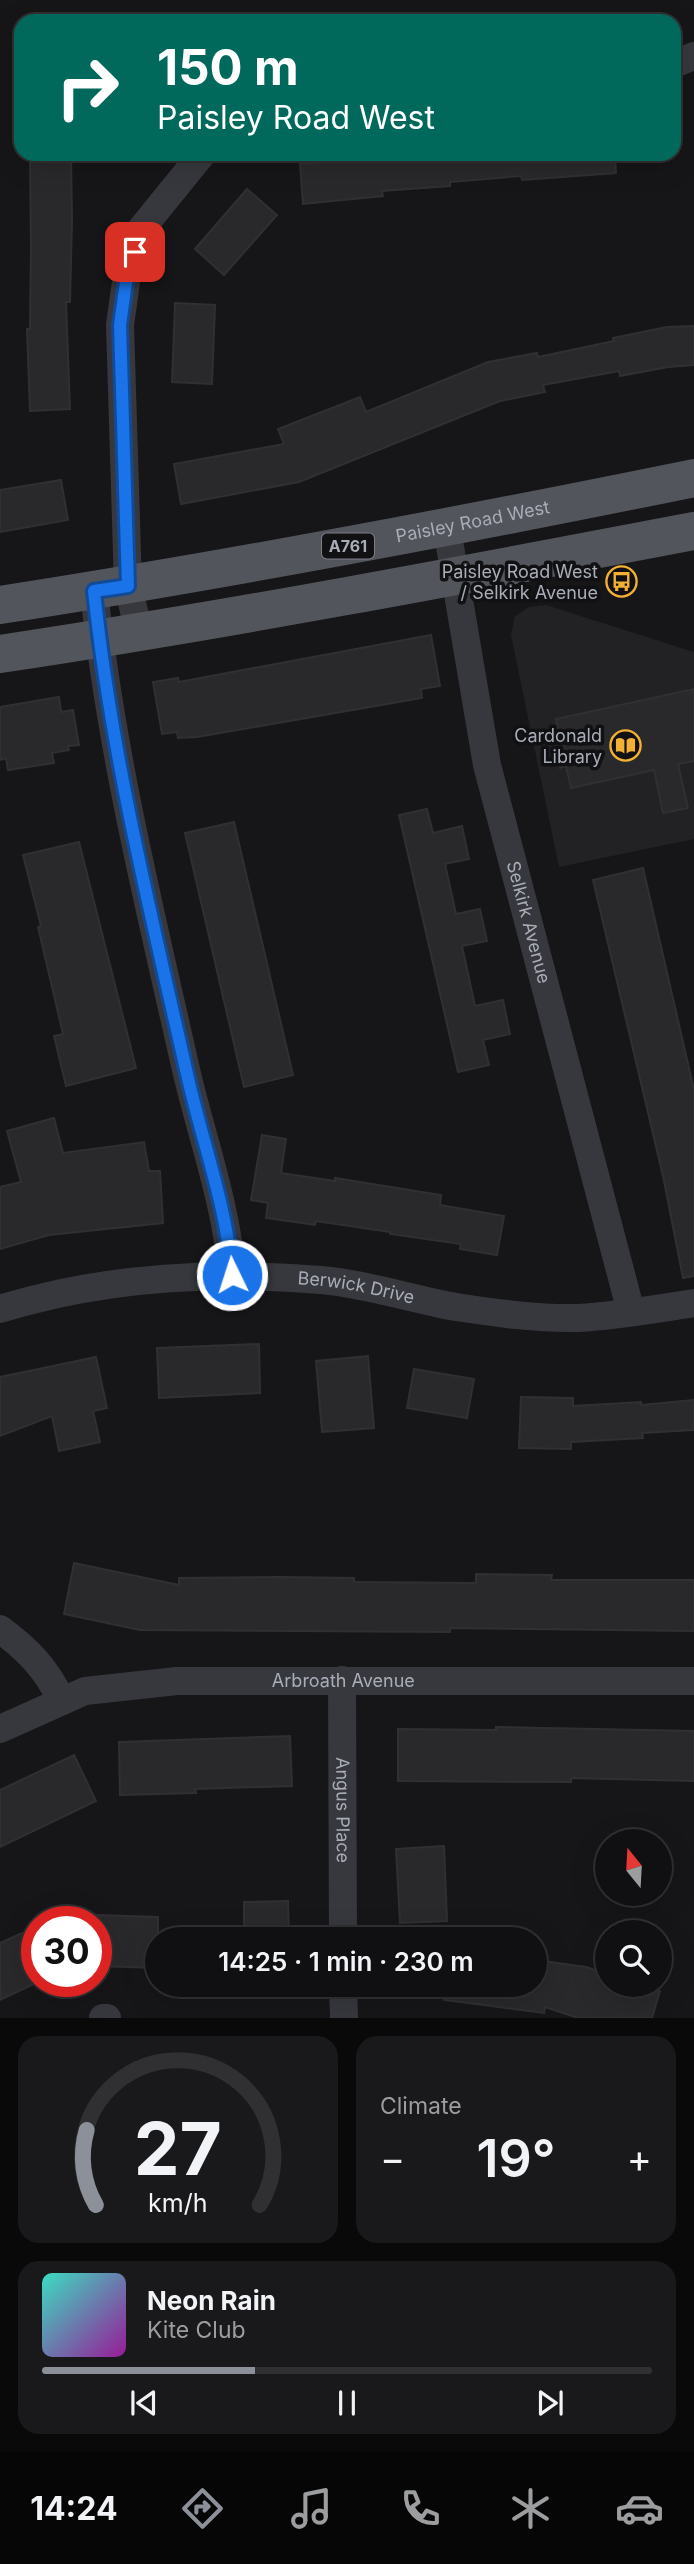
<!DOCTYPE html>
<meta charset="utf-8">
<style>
body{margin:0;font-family:Inter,sans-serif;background:#19191b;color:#f1f3f6;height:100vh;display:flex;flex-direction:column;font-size:26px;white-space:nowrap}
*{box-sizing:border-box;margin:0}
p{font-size:23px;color:#9c9d9f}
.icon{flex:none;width:38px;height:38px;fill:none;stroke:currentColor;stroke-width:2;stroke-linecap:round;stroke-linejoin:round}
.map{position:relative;height:2018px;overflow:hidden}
.side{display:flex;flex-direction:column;gap:18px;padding:18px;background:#09090a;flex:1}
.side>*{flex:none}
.banner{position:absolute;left:14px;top:14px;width:667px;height:147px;border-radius:21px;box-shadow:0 7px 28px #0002,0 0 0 2px #303032;background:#00695c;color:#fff;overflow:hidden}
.needle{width:46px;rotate:342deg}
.controls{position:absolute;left:595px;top:1829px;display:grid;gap:14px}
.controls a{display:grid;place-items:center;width:77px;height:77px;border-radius:50%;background:#101012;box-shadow:0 7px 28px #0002,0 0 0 2px #303032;font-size:35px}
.speed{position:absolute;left:21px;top:1906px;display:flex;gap:14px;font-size:35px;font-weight:700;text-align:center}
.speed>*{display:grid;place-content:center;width:91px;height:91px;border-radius:50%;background:#101012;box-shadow:0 7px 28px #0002,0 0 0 2px #303032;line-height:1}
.speed .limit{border:10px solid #d22;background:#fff;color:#111}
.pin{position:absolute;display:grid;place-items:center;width:60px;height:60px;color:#fff;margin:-30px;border-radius:14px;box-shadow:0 4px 10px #0006}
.me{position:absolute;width:77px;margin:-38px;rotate:356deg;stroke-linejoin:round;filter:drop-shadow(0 0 5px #0008)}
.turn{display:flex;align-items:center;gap:24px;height:147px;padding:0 28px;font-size:32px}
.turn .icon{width:91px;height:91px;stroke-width:2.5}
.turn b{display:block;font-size:49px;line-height:60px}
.big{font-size:52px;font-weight:600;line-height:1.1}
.side .widget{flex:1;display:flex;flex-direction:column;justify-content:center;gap:10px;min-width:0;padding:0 24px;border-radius:21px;background:#19191b}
.side .dial{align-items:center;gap:0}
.dial svg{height:182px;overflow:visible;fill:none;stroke:#303032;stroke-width:7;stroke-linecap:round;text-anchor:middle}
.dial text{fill:#f1f3f6;stroke:none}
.song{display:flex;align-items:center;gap:21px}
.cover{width:84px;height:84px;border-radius:10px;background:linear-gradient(135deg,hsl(170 70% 55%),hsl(300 70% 35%))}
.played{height:7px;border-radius:4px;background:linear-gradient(90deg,#8c9099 35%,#303032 35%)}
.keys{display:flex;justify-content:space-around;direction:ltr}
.heat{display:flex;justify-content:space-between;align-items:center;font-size:38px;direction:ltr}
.side .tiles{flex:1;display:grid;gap:18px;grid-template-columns:1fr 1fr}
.widget:last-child{grid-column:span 2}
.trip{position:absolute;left:145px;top:1927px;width:402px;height:70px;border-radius:35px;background:#101012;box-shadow:0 7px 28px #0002,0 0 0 2px #303032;font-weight:600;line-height:70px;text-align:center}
.menu{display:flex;height:112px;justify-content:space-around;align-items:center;background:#060607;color:#9c9d9f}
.menu .icon{width:49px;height:49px}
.menu .active{color:#8c9099}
.menu b{font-size:32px;color:#f1f3f6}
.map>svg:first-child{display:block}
.built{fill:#222225}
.building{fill:#29292c;stroke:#303034;stroke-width:2}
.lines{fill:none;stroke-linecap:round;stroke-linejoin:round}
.minor{stroke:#37383d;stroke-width:28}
.primary{stroke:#53555c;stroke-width:38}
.route-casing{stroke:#114b97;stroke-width:18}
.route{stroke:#1a73e8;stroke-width:12}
.labels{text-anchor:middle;stroke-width:7;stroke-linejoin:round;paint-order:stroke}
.shield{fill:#111113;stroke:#7b7e86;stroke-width:2}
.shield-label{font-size:16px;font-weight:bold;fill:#a8adb8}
.street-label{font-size:18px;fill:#a8adb8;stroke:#111113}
.poi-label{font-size:18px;fill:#a8adb8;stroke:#111113;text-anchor:end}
</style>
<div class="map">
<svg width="694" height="2018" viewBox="0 0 694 2018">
<rect width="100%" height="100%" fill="#161618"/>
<!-- built -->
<path class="built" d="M546,605L694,652V839L559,867L511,635L515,616L529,607Z"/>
<!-- building -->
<path class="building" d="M30,154H71L72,221L70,302H66L70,409L30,411L27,329H30L31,249Z
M420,154H615L616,173L522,180L521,176L450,182V186L382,191L383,196L303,204L300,164Z
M247,189L277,215L224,275L195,249Z
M175,303L215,305L212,384L172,382Z
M694,326V365L668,367L620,376L619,371L543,385L545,392L500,401L299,482L181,504L174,464L284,444L278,429L360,397L366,412L488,362L537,353L538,357L614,341L613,338L667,327Z
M61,480L68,520L0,532V490Z
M431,635L440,686L421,689L422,698L197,737L178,738L177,732L162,734L153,682L178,678L179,682Z
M694,689V761L678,764L688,808L663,813L654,770L571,788L566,766L560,768L552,731L558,730L556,719Z
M59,697L61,712L73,710L79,745L68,746L69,750L52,753L54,763L8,770L6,758L0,760V707Z
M427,809L433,833L462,826L469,859L445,864L456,914L480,909L487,941L462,946L475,1006L503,1000L510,1034L483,1040L489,1065L458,1072L399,815Z
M234,822L293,1075L244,1087L185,833Z
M79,842L136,1068L66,1086L54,1036L63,1034L38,927L41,926L23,855Z
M643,868L694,1090V1276L683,1278L663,1176L593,880Z
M54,1118L63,1153L144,1142L149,1171H160L163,1223L49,1235L0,1249V1187L21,1182L7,1131Z
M262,1135L286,1139L281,1173L335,1181V1178L441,1195L440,1205L504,1216L497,1255L460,1249L461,1244L390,1234V1232L316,1221L315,1225L266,1218L268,1203L251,1200Z
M259,1344L260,1393L159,1398L157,1348Z
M368,1356L374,1428L322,1432L316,1361Z
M96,1357L107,1408L93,1411L100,1442L59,1451L52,1416L0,1436V1377Z
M414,1369L474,1379L467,1418L407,1408Z
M521,1397L573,1398V1406L641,1402V1405L694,1400V1430L642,1433L643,1438L571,1442V1449L519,1448Z
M74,1563L179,1585V1578L279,1577L354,1578V1582L476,1583V1574L552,1575L551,1580H694V1631L450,1628V1632L140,1630L64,1614Z
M496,1727L694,1731V1781L571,1778V1782L398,1781V1729L496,1730Z
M290,1736L292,1786L195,1789L196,1793L120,1795L119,1742Z
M74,1755L96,1801L0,1847V1790Z
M444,1846L447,1921L400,1923L396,1849Z
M288,1901L289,1939H244V1902Z
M96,1915L158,1917V1968L96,1966Z
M22,1933L37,1964V1981H40L0,2000V1943Z
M536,1960L586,1967L607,1974V1984H640L660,1991L652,2018H578L545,2007L544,2013L444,2000L445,1984H536Z"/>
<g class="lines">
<!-- minor -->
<g class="minor">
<path d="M674,64L694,56"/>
<path id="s1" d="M447,529L487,765L631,1312"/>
<path d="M94,591C111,754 151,914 187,1074C203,1141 227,1207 232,1275"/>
<path d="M139,632L128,586L120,325L127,275L142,228L202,154"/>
<path id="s2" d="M0,1309C103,1277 214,1271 321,1280C367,1284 411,1299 456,1307C496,1313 538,1319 578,1318C617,1316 656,1309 694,1303"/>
<path d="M0,1629C27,1649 47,1669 61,1700"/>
<path id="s3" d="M342,1680L343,1939"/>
<path id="s4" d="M0,1729L85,1691L177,1681H694"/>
<path d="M343,1984L344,2018"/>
<path d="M103,2018H107"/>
</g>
<!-- primary -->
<g class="primary">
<path id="s5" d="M0,605C232,569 463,525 694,478"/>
<path d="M0,654C232,619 463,575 694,531"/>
</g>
</g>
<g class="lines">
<defs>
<path id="route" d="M135,252L127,275L120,325L128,586L94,591C111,754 151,914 187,1074C202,1141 227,1207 232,1275"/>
</defs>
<!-- route casing -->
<use href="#route" class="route-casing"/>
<!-- route -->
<use href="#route" class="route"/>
</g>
<!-- icons -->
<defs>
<symbol id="bus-ring" viewBox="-11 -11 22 22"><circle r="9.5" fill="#111113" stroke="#f2b134" stroke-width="1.5"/><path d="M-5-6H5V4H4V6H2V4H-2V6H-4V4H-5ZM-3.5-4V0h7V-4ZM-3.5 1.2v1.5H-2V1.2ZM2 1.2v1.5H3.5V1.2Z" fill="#f2b134"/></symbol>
<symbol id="library-ring" viewBox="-11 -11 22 22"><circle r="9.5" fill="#111113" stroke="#f2b134" stroke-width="1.5"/><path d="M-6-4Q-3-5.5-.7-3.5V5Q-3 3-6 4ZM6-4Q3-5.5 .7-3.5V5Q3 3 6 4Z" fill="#f2b134"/></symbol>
</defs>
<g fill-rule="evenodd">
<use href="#bus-ring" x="604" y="564" width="35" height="35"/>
<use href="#library-ring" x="608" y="728" width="35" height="35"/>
</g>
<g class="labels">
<!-- shield labels -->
<rect class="shield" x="322" y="533.5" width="52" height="25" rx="5"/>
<g class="shield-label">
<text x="348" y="552">A761</text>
</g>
<!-- street labels -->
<g class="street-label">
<text dy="6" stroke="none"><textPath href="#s5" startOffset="480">Paisley Road West</textPath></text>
<text dy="6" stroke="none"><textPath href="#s1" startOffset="402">Selkirk Avenue</textPath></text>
<text dy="6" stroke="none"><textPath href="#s2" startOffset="360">Berwick Drive</textPath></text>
<text dy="6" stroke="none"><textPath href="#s4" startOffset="352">Arbroath Avenue</textPath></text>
<text dy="6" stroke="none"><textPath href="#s3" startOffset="130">Angus Place</textPath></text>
</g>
<!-- poi labels -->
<g class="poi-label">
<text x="598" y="578">Paisley Road West<tspan x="598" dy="21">/ Selkirk Avenue</tspan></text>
<text x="602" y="742">Cardonald<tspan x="602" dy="21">Library</tspan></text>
</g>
</g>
</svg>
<div class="controls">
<a><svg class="needle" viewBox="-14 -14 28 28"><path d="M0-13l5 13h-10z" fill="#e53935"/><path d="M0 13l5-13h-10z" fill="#9c9d9f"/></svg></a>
<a><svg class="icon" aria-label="search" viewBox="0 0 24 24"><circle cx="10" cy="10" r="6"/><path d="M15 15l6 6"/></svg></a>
</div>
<div class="speed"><div class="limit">30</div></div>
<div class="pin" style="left:135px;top:252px;background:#d93025"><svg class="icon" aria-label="arrive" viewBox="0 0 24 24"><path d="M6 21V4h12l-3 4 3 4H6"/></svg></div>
<svg class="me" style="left:232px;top:1275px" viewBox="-20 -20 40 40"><circle r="17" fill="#1a73e8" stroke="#fff" stroke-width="3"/><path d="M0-11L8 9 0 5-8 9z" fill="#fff"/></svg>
<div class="trip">14:25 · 1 min · 230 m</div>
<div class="banner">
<div class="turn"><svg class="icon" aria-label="right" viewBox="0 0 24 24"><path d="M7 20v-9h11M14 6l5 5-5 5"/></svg><div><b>150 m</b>Paisley Road West</div></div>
</div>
</div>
<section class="side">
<div class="tiles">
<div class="widget dial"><svg viewBox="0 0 100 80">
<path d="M14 69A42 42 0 1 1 86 69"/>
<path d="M14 69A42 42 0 0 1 10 36" stroke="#8c9099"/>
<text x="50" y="56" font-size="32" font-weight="700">27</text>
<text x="50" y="72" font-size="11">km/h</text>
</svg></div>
<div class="widget"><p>Climate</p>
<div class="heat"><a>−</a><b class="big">19°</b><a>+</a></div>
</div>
<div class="widget">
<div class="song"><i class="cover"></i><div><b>Neon Rain</b><p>Kite Club</p></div></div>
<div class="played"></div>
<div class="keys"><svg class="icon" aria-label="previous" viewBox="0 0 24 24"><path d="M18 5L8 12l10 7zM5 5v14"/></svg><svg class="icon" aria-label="pause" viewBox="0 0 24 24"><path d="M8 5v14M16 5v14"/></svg><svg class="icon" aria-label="next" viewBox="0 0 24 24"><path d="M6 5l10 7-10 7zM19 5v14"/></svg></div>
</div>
</div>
</section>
<nav class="menu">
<b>14:24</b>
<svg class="icon active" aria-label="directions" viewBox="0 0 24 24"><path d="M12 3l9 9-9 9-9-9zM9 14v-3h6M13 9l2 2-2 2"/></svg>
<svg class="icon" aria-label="music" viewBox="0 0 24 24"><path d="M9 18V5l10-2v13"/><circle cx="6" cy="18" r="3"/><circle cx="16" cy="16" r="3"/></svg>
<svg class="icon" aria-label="phone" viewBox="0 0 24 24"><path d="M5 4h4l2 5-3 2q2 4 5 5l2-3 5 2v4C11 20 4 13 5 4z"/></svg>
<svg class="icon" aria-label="climate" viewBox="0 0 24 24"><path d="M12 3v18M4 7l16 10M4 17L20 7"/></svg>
<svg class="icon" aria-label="car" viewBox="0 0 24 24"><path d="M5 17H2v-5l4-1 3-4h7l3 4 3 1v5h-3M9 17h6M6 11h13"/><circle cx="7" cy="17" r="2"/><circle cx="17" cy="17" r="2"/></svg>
</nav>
